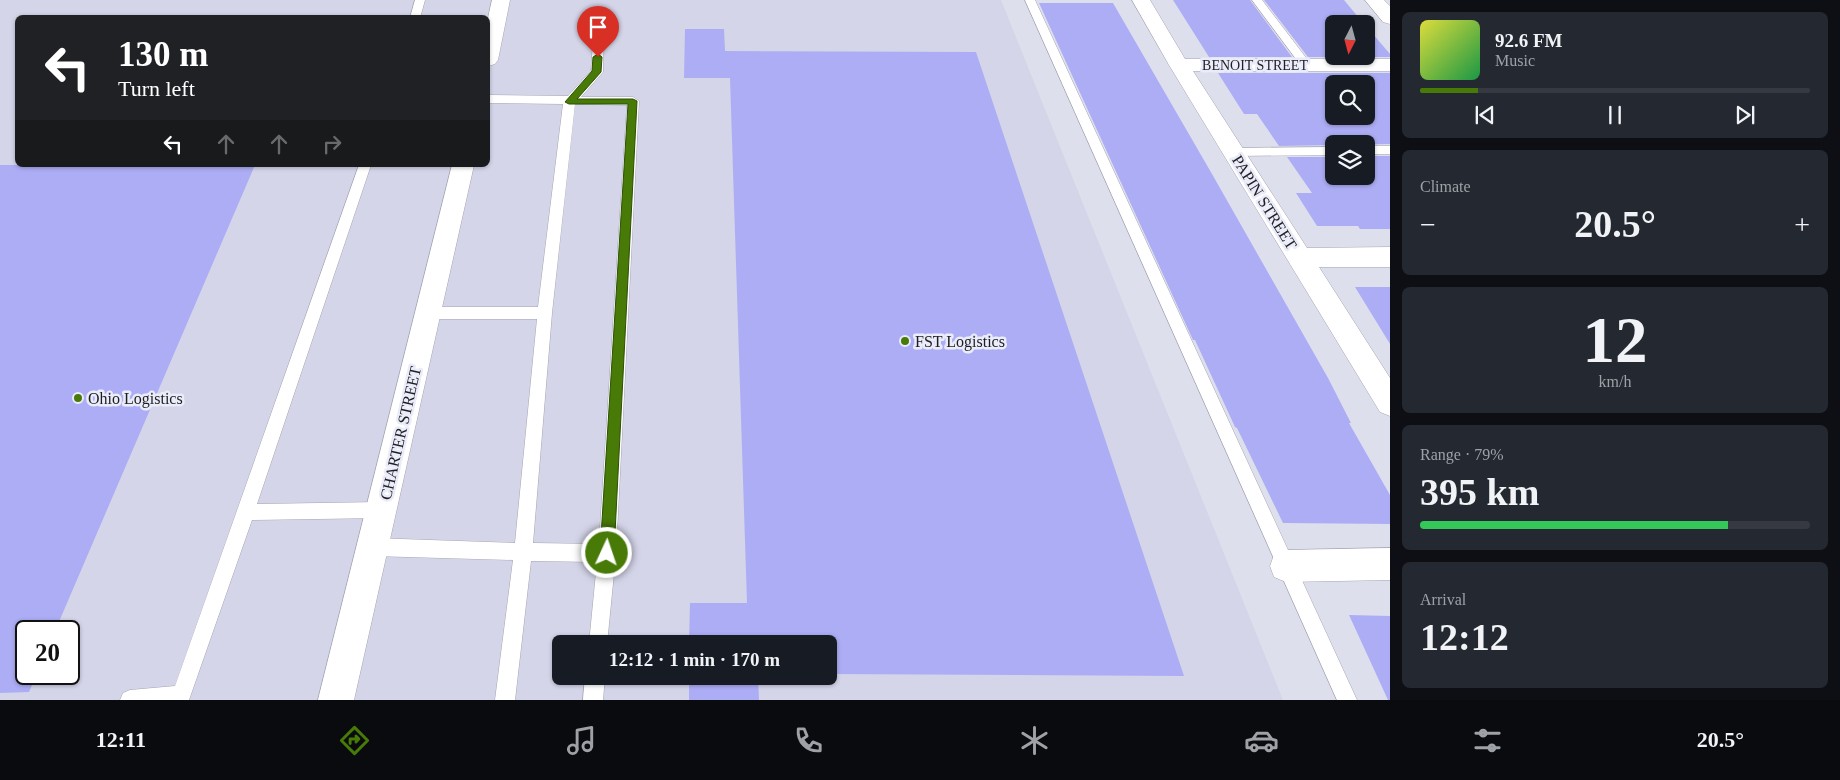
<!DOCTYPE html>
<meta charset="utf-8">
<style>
body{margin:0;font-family:Georgia,serif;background:#242831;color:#f1f3f6;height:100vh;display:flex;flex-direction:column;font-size:19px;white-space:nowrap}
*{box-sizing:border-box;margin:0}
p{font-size:16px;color:#9ea1a6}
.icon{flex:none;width:28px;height:28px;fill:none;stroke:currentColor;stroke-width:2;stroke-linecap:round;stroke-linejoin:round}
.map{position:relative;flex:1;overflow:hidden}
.sheet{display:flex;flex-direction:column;gap:12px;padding:12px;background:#0d0f14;width:450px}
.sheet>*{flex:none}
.hud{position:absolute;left:15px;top:15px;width:475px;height:152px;border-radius:8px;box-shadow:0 1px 4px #0004;background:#202124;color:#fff;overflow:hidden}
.needle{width:32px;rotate:186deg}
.fabs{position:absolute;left:1325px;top:15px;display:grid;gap:10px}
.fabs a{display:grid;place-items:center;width:50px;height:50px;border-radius:8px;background:#171b24;box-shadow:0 1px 4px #0004;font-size:25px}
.speed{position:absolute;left:15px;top:620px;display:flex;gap:10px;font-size:25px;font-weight:700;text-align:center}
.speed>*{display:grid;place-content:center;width:65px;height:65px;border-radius:50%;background:#171b24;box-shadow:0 1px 4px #0004;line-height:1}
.speed .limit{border:2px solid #111;border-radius:8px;background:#fff;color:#111}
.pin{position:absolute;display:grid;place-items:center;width:42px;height:42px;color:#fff;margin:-51px -21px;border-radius:50% 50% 50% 0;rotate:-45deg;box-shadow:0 0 5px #0007}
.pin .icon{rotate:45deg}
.me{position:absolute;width:55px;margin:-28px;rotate:3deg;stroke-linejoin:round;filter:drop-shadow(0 0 4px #0008)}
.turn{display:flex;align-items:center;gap:18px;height:105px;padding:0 20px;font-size:22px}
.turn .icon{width:65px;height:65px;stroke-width:2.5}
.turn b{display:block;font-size:35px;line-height:42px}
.lanes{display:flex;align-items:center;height:48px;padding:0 20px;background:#0003;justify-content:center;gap:25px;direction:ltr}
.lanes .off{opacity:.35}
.big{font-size:38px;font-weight:600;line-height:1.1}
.sheet .card{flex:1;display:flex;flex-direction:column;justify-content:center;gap:8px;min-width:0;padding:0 18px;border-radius:8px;background:#242831}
.sheet .dial{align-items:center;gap:0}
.dial b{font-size:65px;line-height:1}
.song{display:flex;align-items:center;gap:15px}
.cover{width:60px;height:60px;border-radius:8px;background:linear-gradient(135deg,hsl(60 70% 55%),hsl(140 70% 35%))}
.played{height:5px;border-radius:2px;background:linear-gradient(90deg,#477a07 15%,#363941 15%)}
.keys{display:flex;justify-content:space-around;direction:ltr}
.heat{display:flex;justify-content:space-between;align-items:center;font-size:28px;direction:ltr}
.charge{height:8px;border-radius:4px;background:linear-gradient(90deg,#34c759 79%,#363941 0)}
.trip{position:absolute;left:552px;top:635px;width:285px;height:50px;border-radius:8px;background:#171b24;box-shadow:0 1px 4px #0004;font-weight:600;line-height:50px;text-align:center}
.tab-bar{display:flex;height:80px;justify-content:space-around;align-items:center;background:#090b0e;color:#9ea1a6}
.tab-bar .icon{width:35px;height:35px}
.tab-bar .on{color:#477a07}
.tab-bar b{font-size:22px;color:#f1f3f6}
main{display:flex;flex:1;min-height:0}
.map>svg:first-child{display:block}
.built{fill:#d4d5e9;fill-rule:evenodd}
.building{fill:#adadf6;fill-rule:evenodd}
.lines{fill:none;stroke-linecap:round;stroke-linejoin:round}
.service-casing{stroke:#a4a5b1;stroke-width:1}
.minor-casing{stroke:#a4a5b1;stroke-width:1}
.service{fill:#fff;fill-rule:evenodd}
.minor{fill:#fff;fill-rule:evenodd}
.route{fill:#477a07;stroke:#2e4f05}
.poi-dot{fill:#477a07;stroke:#ebecf9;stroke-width:2}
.labels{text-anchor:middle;stroke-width:5;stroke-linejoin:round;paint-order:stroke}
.far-street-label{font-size:14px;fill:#1d1e22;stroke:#ebecf9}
.street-label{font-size:16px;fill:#1d1e22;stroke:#ebecf9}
.poi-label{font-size:16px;fill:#1d1e22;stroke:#ebecf9;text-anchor:start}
</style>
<main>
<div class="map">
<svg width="1390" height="700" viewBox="0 0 1390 700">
<rect width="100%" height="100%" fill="#dedfec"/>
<!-- built -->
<path class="built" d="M0,0H1001L1283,700H0ZM18,18H488V165H18ZM26,631H69V674H26ZM561,644H829V676H561Z"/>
<!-- building -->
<path class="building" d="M1173,0H1250L1292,57H1209Z
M1264,0H1344L1364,24H1334V56H1366V26L1390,54V57H1308Z
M1039,3H1113L1212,174L1328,378L1351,423H1349L1390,495V524L1283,523L1237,428L1235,427L1195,340H1193Z
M685,29H724L725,51L976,52L1184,676L829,674V644H689L690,603H747L730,78H684Z
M1218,73H1390V144L1279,146L1257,114H1244ZM1334,84H1366V116H1334Z
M1366,156H1390V229H1360L1358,226H1317L1296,193H1312L1287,157H1334V176H1366Z
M0,165H255L55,631H26V674H37L29,692L0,693Z
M1355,287H1390V344Z
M1349,615L1390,616V700H1388Z
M689,676H758L759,700H689Z"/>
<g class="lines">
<defs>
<path id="service" d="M415,0H425L420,18H410Z
M1025,0H1035L1357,700H1337Z
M1252,0H1262L1310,63L1312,65L1310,67H1302Z
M599,24L604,27L603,72L581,97H633L639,101L616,553L607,644H589L597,562L531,561L515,700H495L513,560L372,556L366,553L363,547L366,541L372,538L515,543L537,319H428L423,317L421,313L423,309L428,307H538L563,104L488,103V95L568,96L591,71L594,27ZM575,104L627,105L599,544L533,543L552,313Z
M1366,146H1390V154H1366Z
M1334,147V155L1234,156L1228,152L1234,148Z
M359,165H371L257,504L381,502L387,504L390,510L387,516L381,518L252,520L189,700H120L123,693L130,690L175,686Z
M585,676H605L603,700H583Z"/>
<path id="minor" d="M492,0H510L498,60L495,64L488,66V18Z
M1132,0H1150L1185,59H1390V71H1193L1307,248L1390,247V267H1319L1390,378V416L1380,412L1169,65Z
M1365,0H1384L1390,6V24L1383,22Z
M452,165H474L354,700H318Z
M1390,548V580L1286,582L1274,577L1270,566L1274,555L1286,550Z"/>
</defs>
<!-- service casing -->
<use href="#service" class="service-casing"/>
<!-- minor casing -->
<use href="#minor" class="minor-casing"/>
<!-- service -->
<use href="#service" class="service"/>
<!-- minor -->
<use href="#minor" class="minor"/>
</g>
<!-- route -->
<path class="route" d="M598,54L602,57L601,72L577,99H633L637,101L614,553L612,557L607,559L602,557L600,553L628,104H569L565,102L592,71L593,57Z"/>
<!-- markers -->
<g class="poi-dot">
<circle cx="905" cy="341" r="5"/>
<circle cx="78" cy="398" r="5"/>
</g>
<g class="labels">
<!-- far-street labels -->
<g class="far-street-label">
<text x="1255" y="70">BENOIT STREET</text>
</g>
<!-- street labels -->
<g class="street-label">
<text transform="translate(1265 202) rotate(58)" y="6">PAPIN STREET</text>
<text transform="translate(400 433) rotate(-77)" y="6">CHARTER STREET</text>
</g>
<!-- poi labels -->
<g class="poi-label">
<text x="915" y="347">FST Logistics</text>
<text x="88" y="404">Ohio Logistics</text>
</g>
</g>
</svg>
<div class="fabs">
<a><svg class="needle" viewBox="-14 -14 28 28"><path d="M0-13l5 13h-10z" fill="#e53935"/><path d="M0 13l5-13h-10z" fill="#9ea1a6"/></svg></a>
<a><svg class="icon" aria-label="search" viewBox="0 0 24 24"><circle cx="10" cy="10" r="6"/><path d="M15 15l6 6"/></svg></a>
<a><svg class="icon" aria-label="layers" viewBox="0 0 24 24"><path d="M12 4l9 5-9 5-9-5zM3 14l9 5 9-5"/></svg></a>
</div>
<div class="speed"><div class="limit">20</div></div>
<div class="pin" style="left:598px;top:57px;background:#d93025"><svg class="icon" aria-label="arrive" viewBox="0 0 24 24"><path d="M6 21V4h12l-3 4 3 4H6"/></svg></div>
<svg class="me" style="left:607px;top:553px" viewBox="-20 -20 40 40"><circle r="17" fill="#477a07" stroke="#fff" stroke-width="3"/><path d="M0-11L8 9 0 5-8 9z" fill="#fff"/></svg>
<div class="trip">12:12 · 1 min · 170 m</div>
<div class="hud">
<div class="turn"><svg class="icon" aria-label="left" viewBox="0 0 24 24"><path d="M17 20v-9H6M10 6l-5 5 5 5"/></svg><div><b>130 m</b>Turn left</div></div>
<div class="lanes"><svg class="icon" aria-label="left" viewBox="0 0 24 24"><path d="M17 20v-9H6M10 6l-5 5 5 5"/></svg><svg class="icon off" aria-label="ahead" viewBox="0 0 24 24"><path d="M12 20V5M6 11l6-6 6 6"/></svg><svg class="icon off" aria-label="ahead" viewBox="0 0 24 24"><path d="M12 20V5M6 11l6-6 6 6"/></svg><svg class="icon off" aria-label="right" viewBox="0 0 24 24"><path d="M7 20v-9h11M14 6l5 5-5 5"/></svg></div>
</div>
</div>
<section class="sheet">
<div class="card">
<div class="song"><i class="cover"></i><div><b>92.6 FM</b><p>Music</p></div></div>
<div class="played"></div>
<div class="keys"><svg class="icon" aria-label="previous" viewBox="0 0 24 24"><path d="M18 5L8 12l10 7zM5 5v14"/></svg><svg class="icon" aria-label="pause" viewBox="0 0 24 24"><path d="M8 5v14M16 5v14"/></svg><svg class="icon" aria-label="next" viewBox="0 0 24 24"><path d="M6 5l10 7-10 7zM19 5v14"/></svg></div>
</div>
<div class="card"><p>Climate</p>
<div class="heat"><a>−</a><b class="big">20.5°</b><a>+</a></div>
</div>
<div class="card dial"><b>12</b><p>km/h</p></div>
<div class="card"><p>Range · 79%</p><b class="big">395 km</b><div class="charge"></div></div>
<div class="card"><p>Arrival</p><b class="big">12:12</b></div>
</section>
</main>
<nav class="tab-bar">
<b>12:11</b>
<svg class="icon on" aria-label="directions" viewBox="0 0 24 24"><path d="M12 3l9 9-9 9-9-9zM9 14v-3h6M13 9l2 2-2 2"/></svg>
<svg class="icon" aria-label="music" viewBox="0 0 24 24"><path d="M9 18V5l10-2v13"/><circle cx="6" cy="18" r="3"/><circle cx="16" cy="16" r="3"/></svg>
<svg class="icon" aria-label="phone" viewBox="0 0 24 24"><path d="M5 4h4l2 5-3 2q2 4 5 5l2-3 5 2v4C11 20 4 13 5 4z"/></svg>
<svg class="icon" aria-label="climate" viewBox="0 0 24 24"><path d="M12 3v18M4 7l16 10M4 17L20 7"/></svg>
<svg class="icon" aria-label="car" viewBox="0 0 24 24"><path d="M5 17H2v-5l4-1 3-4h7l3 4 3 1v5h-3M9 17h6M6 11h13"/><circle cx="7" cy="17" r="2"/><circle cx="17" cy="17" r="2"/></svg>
<svg class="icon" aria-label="filters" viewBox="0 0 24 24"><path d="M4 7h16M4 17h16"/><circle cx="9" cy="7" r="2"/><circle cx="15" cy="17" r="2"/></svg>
<b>20.5°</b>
</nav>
